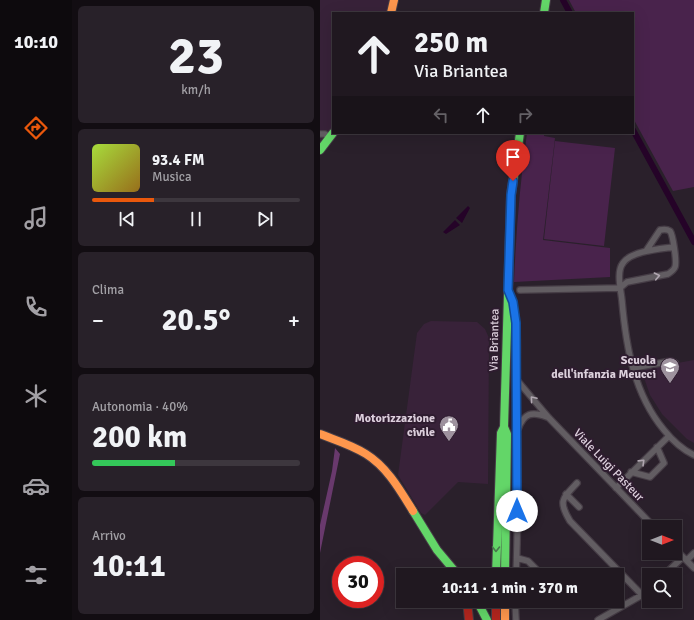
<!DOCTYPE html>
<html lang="it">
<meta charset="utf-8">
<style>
body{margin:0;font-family:Signika,sans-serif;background:#282129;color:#f1f3f6;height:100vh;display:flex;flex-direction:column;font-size:15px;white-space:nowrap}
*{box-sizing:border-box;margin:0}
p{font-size:13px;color:#a2a0a5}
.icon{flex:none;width:22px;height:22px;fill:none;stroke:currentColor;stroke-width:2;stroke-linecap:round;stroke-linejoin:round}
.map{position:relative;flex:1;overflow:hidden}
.side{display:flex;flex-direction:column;gap:6px;padding:6px;background:#120d12;width:248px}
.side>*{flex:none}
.guide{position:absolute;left:12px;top:12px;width:302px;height:122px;border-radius:0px;box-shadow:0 4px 16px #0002,0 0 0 1px #3d373e;background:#201820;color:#f1f3f6;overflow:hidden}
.needle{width:26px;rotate:90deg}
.fabs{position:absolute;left:322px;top:520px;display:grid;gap:8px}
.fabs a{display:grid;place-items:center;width:40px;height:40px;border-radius:0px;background:#201820;box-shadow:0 4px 16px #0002,0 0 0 1px #3d373e;font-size:20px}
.speed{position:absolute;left:12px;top:556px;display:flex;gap:8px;font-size:20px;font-weight:700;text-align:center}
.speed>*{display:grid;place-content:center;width:52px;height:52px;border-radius:50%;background:#201820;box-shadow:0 4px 16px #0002,0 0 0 1px #3d373e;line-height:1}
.speed .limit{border:6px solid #d22;background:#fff;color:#111}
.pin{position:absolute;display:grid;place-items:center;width:34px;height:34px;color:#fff;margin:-41px -17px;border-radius:50% 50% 50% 0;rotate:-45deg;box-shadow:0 0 4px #0007}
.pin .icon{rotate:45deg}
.me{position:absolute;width:44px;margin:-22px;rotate:0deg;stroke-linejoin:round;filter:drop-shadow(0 0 3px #0008)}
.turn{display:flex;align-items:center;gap:14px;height:84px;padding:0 16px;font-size:18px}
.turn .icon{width:52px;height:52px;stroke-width:2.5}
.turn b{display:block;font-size:28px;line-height:34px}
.lanes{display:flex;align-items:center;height:38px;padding:0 16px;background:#0003;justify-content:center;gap:20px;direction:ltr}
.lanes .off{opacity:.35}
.big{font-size:30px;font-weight:700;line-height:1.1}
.side .tile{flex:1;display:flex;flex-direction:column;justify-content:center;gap:6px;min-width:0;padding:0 14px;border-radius:6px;background:#282129}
.side .dial{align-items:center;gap:0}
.dial b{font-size:52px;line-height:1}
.song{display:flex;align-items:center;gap:12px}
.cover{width:48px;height:48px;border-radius:6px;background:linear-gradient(135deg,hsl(80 70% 55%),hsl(40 70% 35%))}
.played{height:4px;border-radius:2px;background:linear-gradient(90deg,#ea580c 30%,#3d373e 30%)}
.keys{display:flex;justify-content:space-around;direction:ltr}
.heat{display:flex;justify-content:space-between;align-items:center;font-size:22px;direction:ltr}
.charge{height:6px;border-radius:3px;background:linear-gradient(90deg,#34c759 40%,#3d373e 0)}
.trip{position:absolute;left:76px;top:568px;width:228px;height:40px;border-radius:0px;background:#201820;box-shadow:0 4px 16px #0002,0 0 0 1px #3d373e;font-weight:700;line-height:40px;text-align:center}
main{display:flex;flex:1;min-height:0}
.dock{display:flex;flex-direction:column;width:72px;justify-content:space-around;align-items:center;background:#0d0a0d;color:#a2a0a5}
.dock .icon{width:28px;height:28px}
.dock .on{color:#ea580c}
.dock b{font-size:18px;color:#f1f3f6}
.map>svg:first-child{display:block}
.built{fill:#382239}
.green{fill:#49234c}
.forest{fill:#69396d}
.water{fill:#250328}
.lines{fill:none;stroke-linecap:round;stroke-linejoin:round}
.canal{stroke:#250328;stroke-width:6}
.street-casing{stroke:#463d46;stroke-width:8}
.fast-casing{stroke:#463d46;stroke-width:10}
.slow-casing{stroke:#463d46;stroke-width:10}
.jam-casing{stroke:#463d46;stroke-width:10}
.street{stroke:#625d62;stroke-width:5.5}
.fast{stroke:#63d668;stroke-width:8}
.slow{stroke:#ff974d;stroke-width:8}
.jam{stroke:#b3261e;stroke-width:8}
.oneway{stroke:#b1a7b1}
.oneway2{stroke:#48794c}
.route-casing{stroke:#114b97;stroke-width:10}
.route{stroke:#1a73e8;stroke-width:7}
.labels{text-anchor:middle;stroke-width:4;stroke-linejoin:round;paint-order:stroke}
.street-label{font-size:12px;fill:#dccfdc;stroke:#2e1c2f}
.poi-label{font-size:12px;font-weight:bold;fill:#dccfdc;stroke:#2e1c2f;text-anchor:end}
</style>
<main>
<nav class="dock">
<b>10:10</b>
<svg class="icon on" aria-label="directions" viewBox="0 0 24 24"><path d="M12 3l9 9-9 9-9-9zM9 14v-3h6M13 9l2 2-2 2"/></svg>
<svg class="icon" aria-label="music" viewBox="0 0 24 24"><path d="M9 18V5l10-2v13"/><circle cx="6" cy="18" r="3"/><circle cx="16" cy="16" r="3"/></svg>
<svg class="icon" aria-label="phone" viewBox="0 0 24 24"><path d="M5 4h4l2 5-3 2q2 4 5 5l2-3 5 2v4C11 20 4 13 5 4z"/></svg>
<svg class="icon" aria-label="climate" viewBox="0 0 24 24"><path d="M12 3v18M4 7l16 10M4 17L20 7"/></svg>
<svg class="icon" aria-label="car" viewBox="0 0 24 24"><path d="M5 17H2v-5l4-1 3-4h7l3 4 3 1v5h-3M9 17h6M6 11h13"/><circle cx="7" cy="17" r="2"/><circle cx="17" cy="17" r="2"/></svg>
<svg class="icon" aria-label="filters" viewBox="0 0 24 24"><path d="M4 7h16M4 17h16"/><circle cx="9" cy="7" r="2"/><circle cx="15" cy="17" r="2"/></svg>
</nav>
<section class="side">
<div class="tile dial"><b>23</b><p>km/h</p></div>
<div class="tile">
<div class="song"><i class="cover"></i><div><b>93.4 FM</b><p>Musica</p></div></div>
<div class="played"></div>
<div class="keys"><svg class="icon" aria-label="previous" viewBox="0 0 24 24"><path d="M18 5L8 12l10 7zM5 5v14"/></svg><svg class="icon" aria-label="pause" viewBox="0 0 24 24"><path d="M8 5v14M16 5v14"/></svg><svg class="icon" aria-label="next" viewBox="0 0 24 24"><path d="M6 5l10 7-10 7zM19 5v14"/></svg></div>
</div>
<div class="tile"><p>Clima</p>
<div class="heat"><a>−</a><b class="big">20.5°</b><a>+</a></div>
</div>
<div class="tile"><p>Autonomia · 40%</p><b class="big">200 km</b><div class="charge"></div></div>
<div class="tile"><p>Arrivo</p><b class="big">10:11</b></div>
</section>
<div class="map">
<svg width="374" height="620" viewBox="0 0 374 620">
<rect width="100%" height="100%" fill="#2a202b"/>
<!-- built -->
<path class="built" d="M0,0H72L68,13H13V126L0,142Z
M111,321L157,322L165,329L169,338L168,484L138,482L105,515L101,513L78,475L97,333L104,324Z
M374,360V443L367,439L342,414L330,395L323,375L324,369Z"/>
<!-- green -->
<path class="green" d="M249,0H374V187L353,191L313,118V13H256Z
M207,133H224V136L235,138L223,240L290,248V277L194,282C196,232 200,183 207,133Z
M235,141L295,148L284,246L224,239Z"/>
<!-- forest -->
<path class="forest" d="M15,448L20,454L0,553V525L12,471Z"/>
<!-- water -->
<path class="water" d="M148,206L150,208L142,223L136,218Z
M135,220L140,225L126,234L123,232Z"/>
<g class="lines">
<!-- canal -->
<path class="canal" d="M243,0L250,13
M313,130L374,242"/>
<defs>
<path id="street" d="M0,134H5L10,138
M354,247C340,249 311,251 303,263C296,272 301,290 302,301C306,347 314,394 344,430C352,440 361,449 374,455
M300,288L307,282L348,274C351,272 354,270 355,267C357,262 353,235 350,231C347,229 344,229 340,230L326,251
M200,290L300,288
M189,293C201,318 196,355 197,383C197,447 199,511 196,575
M313,368L351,361L355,363
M196,379L229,418L334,527
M198,429C204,413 212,411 227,417
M311,472L330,477L344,463L337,447
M257,483C242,499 238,501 250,521L322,595
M296,488L349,436
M246,494L259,507
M355,549L374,568
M197,558L208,561L222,575
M367,560L374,553
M344,575L363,557
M195,601L196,620
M278,620L322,595L329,589"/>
<path id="fast" d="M224,13L226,0
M0,150L13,133
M93,511L117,550L138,575
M176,575L181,433L184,427
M185,575L187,434L184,427L191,195L200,133
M157,601L167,620"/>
<path id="slow" d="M71,13L74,0
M0,434C15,440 32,445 46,454C67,467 80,490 93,511
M185,601V620"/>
<path id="jam" d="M147,601L149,620
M176,601V620"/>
</defs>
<!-- street casing -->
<use href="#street" class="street-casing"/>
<!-- fast casing -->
<use href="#fast" class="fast-casing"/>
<!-- slow casing -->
<use href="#slow" class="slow-casing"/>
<!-- jam casing -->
<use href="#jam" class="jam-casing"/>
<!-- street -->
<use href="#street" class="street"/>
<!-- fast -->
<use href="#fast" class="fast"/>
<!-- slow -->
<use href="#slow" class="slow"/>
<!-- jam -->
<use href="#jam" class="jam"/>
</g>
<!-- one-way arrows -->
<defs><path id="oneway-chevron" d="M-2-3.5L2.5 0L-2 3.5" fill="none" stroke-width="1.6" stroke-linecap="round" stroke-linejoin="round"/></defs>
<g class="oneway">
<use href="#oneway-chevron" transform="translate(337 276) rotate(-12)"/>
<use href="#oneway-chevron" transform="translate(213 399) rotate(-130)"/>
<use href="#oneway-chevron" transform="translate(322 462) rotate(-44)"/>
</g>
<use class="oneway2" href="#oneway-chevron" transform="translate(176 549) rotate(91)"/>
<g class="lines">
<defs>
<path id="route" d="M193,181L191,195L188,290L193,302L196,323L197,511"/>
</defs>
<!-- route casing -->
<use href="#route" class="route-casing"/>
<!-- route -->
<use href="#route" class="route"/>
</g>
<!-- icons -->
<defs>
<symbol id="school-pin" viewBox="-11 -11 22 30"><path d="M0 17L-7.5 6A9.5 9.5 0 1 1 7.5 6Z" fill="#9e929e" stroke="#2e1c2f"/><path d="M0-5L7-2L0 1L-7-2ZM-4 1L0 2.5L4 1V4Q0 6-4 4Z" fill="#fff"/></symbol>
<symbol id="civic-pin" viewBox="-11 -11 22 30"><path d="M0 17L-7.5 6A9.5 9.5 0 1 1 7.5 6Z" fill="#9e929e" stroke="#2e1c2f"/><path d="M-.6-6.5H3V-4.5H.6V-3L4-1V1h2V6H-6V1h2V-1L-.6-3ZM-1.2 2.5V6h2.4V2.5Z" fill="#fff"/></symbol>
</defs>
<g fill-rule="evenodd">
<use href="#school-pin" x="339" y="356" width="22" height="30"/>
<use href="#civic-pin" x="118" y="414" width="22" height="30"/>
</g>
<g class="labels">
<!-- street labels -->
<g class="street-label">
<text transform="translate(174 340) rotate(-89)" y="4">Via Briantea</text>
<text transform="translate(289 465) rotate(46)" y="4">Viale Luigi Pasteur</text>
</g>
<!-- poi labels -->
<g class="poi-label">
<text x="336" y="364">Scuola<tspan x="336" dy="14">dell'infanzia Meucci</tspan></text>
<text x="115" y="422">Motorizzazione<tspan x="115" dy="14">civile</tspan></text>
</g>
</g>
</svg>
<div class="fabs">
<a><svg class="needle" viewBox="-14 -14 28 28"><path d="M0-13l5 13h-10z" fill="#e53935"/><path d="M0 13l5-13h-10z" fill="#a2a0a5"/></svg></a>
<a><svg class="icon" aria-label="search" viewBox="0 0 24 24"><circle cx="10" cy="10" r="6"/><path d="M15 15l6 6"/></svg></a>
</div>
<div class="speed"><div class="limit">30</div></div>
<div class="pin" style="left:193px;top:181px;background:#d93025"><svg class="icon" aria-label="arrive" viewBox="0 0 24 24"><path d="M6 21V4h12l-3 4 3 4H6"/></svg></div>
<svg class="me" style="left:197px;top:511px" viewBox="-20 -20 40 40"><circle r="19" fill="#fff"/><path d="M0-13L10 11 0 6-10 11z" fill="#1a73e8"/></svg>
<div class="trip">10:11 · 1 min · 370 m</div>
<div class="guide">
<div class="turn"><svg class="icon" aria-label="ahead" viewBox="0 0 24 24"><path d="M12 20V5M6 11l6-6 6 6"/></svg><div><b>250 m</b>Via Briantea</div></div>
<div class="lanes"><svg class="icon off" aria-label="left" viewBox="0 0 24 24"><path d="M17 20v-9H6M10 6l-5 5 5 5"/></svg><svg class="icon" aria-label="ahead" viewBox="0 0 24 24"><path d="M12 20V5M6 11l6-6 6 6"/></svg><svg class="icon off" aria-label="right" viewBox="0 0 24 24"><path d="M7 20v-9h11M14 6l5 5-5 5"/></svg></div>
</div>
</div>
</main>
